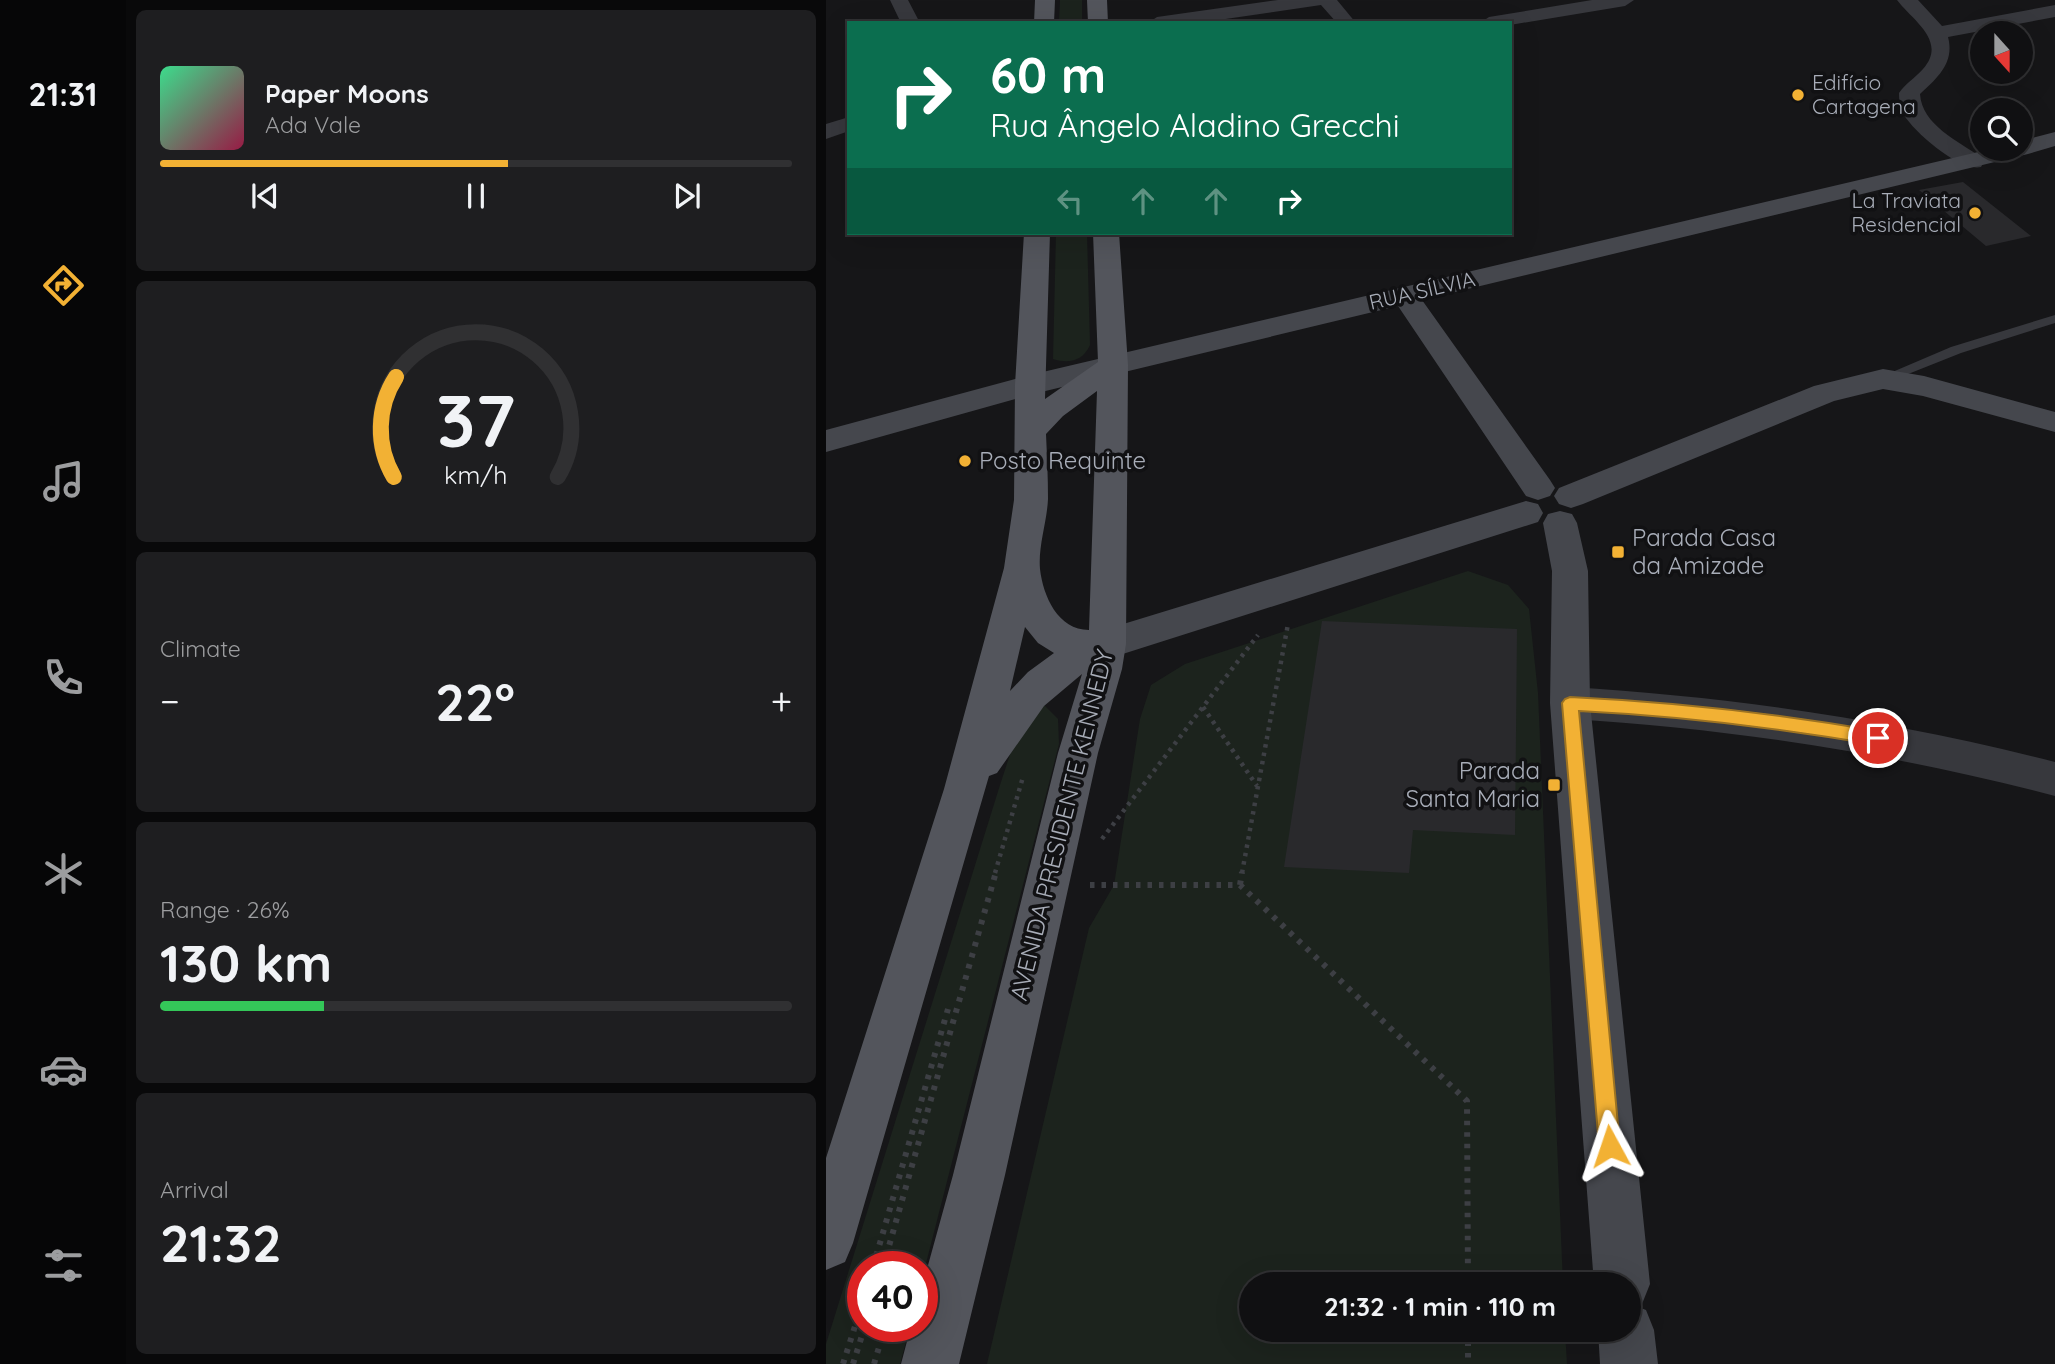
<!DOCTYPE html>
<meta charset="utf-8">
<style>
body{margin:0;font-family:Quicksand,sans-serif;background:#1e1e20;color:#f1f3f6;height:100vh;display:flex;flex-direction:column;font-size:26px;white-space:nowrap}
*{box-sizing:border-box;margin:0}
p{font-size:23px;color:#9c9d9f}
.icon{flex:none;width:38px;height:38px;fill:none;stroke:currentColor;stroke-width:2;stroke-linecap:round;stroke-linejoin:round}
.map{position:relative;flex:1;overflow:hidden}
.drawer{display:flex;flex-direction:column;gap:10px;padding:10px;background:#09090a;width:700px}
.drawer>*{flex:none}
.top-card{position:absolute;left:21px;top:21px;width:665px;height:214px;border-radius:0px;box-shadow:0 7px 28px #0002,0 0 0 2px #303032;background:#0b6e4f;color:#fff;overflow:hidden}
.needle{width:46px;rotate:159deg}
.controls{position:absolute;left:1144px;top:21px;display:grid;gap:14px}
.controls a{display:grid;place-items:center;width:63px;height:63px;border-radius:50%;background:#101012;box-shadow:0 7px 28px #0002,0 0 0 2px #303032;font-size:35px}
.speed{position:absolute;left:21px;top:1251px;display:flex;gap:14px;font-size:35px;font-weight:700;text-align:center}
.speed>*{display:grid;place-content:center;width:91px;height:91px;border-radius:50%;background:#101012;box-shadow:0 7px 28px #0002,0 0 0 2px #303032;line-height:1}
.speed .limit{border:10px solid #d22;background:#fff;color:#111}
.pin{position:absolute;display:grid;place-items:center;width:60px;height:60px;color:#fff;margin:-30px;border:4px solid #fff;border-radius:50%;box-shadow:0 2px 7px #0007}
.me{position:absolute;width:77px;margin:-38px;rotate:355deg;stroke-linejoin:round;filter:drop-shadow(0 0 5px #0008)}
.turn{display:flex;align-items:center;gap:24px;height:147px;padding:0 28px;font-size:32px}
.turn .icon{width:91px;height:91px;stroke-width:2.5}
.turn b{display:block;font-size:49px;line-height:60px}
.lanes{display:flex;align-items:center;height:66px;padding:0 28px;background:#0003;justify-content:center;gap:35px;direction:ltr}
.lanes .off{opacity:.35}
.big{font-size:52px;font-weight:700;line-height:1.1}
.drawer .widget{flex:1;display:flex;flex-direction:column;justify-content:center;gap:10px;min-width:0;padding:0 24px;border-radius:10px;background:#1e1e20}
.drawer .dial{align-items:center;gap:0}
.dial svg{height:182px;overflow:visible;fill:none;stroke:#303032;stroke-width:7;stroke-linecap:round;text-anchor:middle}
.dial text{fill:#f1f3f6;stroke:none}
.song{display:flex;align-items:center;gap:21px}
.cover{width:84px;height:84px;border-radius:10px;background:linear-gradient(135deg,hsl(150 70% 55%),hsl(340 70% 35%))}
.played{height:7px;border-radius:4px;background:linear-gradient(90deg,#f2b134 55%,#303032 55%)}
.keys{display:flex;justify-content:space-around;direction:ltr}
.heat{display:flex;justify-content:space-between;align-items:center;font-size:38px;direction:ltr}
.charge{height:10px;border-radius:5px;background:linear-gradient(90deg,#34c759 26%,#303032 0)}
.trip{position:absolute;left:413px;top:1272px;width:402px;height:70px;border-radius:35px;background:#101012;box-shadow:0 7px 28px #0002,0 0 0 2px #303032;font-weight:700;line-height:70px;text-align:center}
main{display:flex;flex:1;min-height:0}
.dock{display:flex;flex-direction:column;width:126px;justify-content:space-around;align-items:center;background:#060607;color:#9c9d9f}
.dock .icon{width:49px;height:49px}
.dock .selected{color:#f2b134}
.dock b{font-size:32px;color:#f1f3f6}
.map>svg:first-child{display:block}
.green{fill:#1c231d}
.building{fill:#29292c}
.lines{fill:none;stroke-linecap:round;stroke-linejoin:round}
.path-far1{stroke:#3d3f44;stroke-width:4.5;stroke-dasharray:3.5 5;stroke-linecap:butt}
.path{stroke:#3d3f44;stroke-width:6;stroke-dasharray:4.5 7;stroke-linecap:butt}
.lane{fill:#37383d;fill-rule:evenodd}
.street{fill:#37383d;fill-rule:evenodd}
.secondary{fill:#45474d;fill-rule:evenodd}
.primary{fill:#53555c;fill-rule:evenodd}
.route{fill:#f2b134;stroke:#9d7322;stroke-width:2}
.poi-dot{fill:#f2b134;stroke:#111113;stroke-width:2.5}
.labels{text-anchor:middle;stroke-width:7;stroke-linejoin:round;paint-order:stroke}
.far-poi-label{font-size:21px;fill:#a8adb8;stroke:#111113;text-anchor:start}
.far-street-label{font-size:21px;fill:#a8adb8;stroke:#111113}
.poi-label{font-size:24px;fill:#a8adb8;stroke:#111113;text-anchor:start}
.street-label{font-size:24px;fill:#a8adb8;stroke:#111113}
</style>
<main>
<nav class="dock">
<b>21:31</b>
<svg class="icon selected" aria-label="directions" viewBox="0 0 24 24"><path d="M12 3l9 9-9 9-9-9zM9 14v-3h6M13 9l2 2-2 2"/></svg>
<svg class="icon" aria-label="music" viewBox="0 0 24 24"><path d="M9 18V5l10-2v13"/><circle cx="6" cy="18" r="3"/><circle cx="16" cy="16" r="3"/></svg>
<svg class="icon" aria-label="phone" viewBox="0 0 24 24"><path d="M5 4h4l2 5-3 2q2 4 5 5l2-3 5 2v4C11 20 4 13 5 4z"/></svg>
<svg class="icon" aria-label="climate" viewBox="0 0 24 24"><path d="M12 3v18M4 7l16 10M4 17L20 7"/></svg>
<svg class="icon" aria-label="car" viewBox="0 0 24 24"><path d="M5 17H2v-5l4-1 3-4h7l3 4 3 1v5h-3M9 17h6M6 11h13"/><circle cx="7" cy="17" r="2"/><circle cx="17" cy="17" r="2"/></svg>
<svg class="icon" aria-label="filters" viewBox="0 0 24 24"><path d="M4 7h16M4 17h16"/><circle cx="9" cy="7" r="2"/><circle cx="15" cy="17" r="2"/></svg>
</nav>
<section class="drawer">
<div class="widget">
<div class="song"><i class="cover"></i><div><b>Paper Moons</b><p>Ada Vale</p></div></div>
<div class="played"></div>
<div class="keys"><svg class="icon" aria-label="previous" viewBox="0 0 24 24"><path d="M18 5L8 12l10 7zM5 5v14"/></svg><svg class="icon" aria-label="pause" viewBox="0 0 24 24"><path d="M8 5v14M16 5v14"/></svg><svg class="icon" aria-label="next" viewBox="0 0 24 24"><path d="M6 5l10 7-10 7zM19 5v14"/></svg></div>
</div>
<div class="widget dial"><svg viewBox="0 0 100 80">
<path d="M14 69A42 42 0 1 1 86 69"/>
<path d="M14 69A42 42 0 0 1 15 25" stroke="#f2b134"/>
<text x="50" y="56" font-size="32" font-weight="700">37</text>
<text x="50" y="72" font-size="11">km/h</text>
</svg></div>
<div class="widget"><p>Climate</p>
<div class="heat"><a>−</a><b class="big">22°</b><a>+</a></div>
</div>
<div class="widget"><p>Range · 26%</p><b class="big">130 km</b><div class="charge"></div></div>
<div class="widget"><p>Arrival</p><b class="big">21:32</b></div>
</section>
<div class="map">
<svg width="1229" height="1364" viewBox="0 0 1229 1364">
<rect width="100%" height="100%" fill="#161618"/>
<!-- green -->
<path class="green" d="M234,0H256V23H233Z
M230,233H261L264,345C257,361 243,364 227,359Z
M642,571L682,585L703,609L712,693L737,1284H425V1330H739L741,1364H161L263,928L288,885L314,719L325,685L359,664Z
M216,703L232,719L233,744L96,1279V1267H37V1326L84,1327L74,1364H0V1344L174,785L193,727Z"/>
<!-- building -->
<path class="building" d="M1137,182L1205,236L1160,246L1093,190Z
M496,621L691,629L689,835L587,830L583,873L458,867Z"/>
<g class="lines">
<!-- path-far1 -->
<path class="path-far1" d="M377,707L431,786
M276,839L432,635
M169,873L197,777
M416,873L462,624"/>
<!-- path -->
<path class="path" d="M264,885H414L641,1101L642,1284
M414,885L416,872
M47,1267L122,1009
M57,1267L170,872
M642,1330V1364
M17,1364L37,1301
M27,1364L39,1326
M48,1364L54,1344"/>
<!-- lane -->
<path class="lane" d="M1229,315V323L1135,353L1062,382H1052L1050,379L1125,347Z"/>
<!-- street -->
<path class="street" d="M64,0H82L94,23H75Z
M452,0H511L530,23H511L495,5L372,23H322L331,17Z
M766,0H808L799,6L684,25V23H654L663,17Z
M1071,0H1092L1116,26L1229,5V17L1122,37C1129,63 1111,78 1094,94C1096,125 1132,141 1155,157L1158,162L1155,167C1134,172 1089,133 1078,115C1074,108 1073,101 1073,93C1079,84 1089,78 1097,69C1122,41 1086,20 1071,0Z
M23,117V131L0,139V124Z
M744,687C909,697 1069,721 1229,762V796C1069,754 909,729 744,719L731,714L725,703L731,692Z"/>
<!-- secondary -->
<path class="secondary" d="M1229,132V146L1202,154L596,300L724,480L729,488L724,496L712,500L700,496L572,306L207,394L0,452V430L204,375L1165,149H1195V141Z
M1057,369L1098,376L1229,412V432L1097,396L1057,389L1008,401L757,504L745,508L733,504L728,496L733,488L988,386Z
M700,501L712,504L717,513L712,522L281,659L268,655L262,644L268,633L281,629Z
M734,511L746,514L751,523L762,571L764,703L824,1284L816,1304L810,1306L820,1310L828,1330L832,1364H774L772,1330H803V1284H768L724,703L726,571L717,523L722,514Z"/>
<!-- primary -->
<path class="primary" d="M209,0H229L228,23H208Z
M261,0H281L282,23H262Z
M198,233H224L219,399L272,362L267,233H293L302,365L300,644L296,669L272,753L179,1175L133,1364H75L85,1326H96V1287L127,1175L232,753L256,674L218,706L171,773L163,776L27,1243L19,1262L0,1270V1158L118,789L178,568L188,500L189,385ZM271,391L263,630C232,630 217,596 214,569C212,546 221,522 222,499C222,478 221,456 220,434L237,416ZM199,627L212,643L228,653L202,672L184,691Z"/>
</g>
<!-- route -->
<path class="route" d="M744,697C851,702 948,713 1052,731L1058,733L1061,738L1058,743L1052,745C953,728 854,716 753,711L794,1146L791,1154L784,1157L776,1154L773,1146L736,703L739,699Z"/>
<!-- markers -->
<g class="poi-dot">
<circle cx="972" cy="95" r="7"/>
<circle cx="1149" cy="213" r="7"/>
<circle cx="139" cy="461" r="7"/>
<rect x="785" y="545" width="14" height="14" rx="3.5"/>
<rect x="721" y="778" width="14" height="14" rx="3.5"/>
</g>
<g class="labels">
<!-- far-poi labels -->
<g class="far-poi-label">
<text x="986" y="90">Edifício<tspan x="986" dy="24">Cartagena</tspan></text>
<text x="1135" y="208" text-anchor="end">La Traviata<tspan x="1135" dy="24">Residencial</tspan></text>
</g>
<!-- far-street labels -->
<g class="far-street-label">
<text transform="translate(596 291) rotate(-13)" y="7">RUA SÍLVIA</text>
</g>
<!-- poi labels -->
<g class="poi-label">
<text x="153" y="469">Posto Requinte</text>
<text x="806" y="546">Parada Casa<tspan x="806" dy="28">da Amizade</tspan></text>
<text x="714" y="779" text-anchor="end">Parada<tspan x="714" dy="28">Santa Maria</tspan></text>
</g>
<!-- street labels -->
<g class="street-label">
<text transform="translate(236 825) rotate(-76)" y="8">AVENIDA PRESIDENTE KENNEDY</text>
</g>
</g>
</svg>
<div class="controls">
<a><svg class="needle" viewBox="-14 -14 28 28"><path d="M0-13l5 13h-10z" fill="#e53935"/><path d="M0 13l5-13h-10z" fill="#9c9d9f"/></svg></a>
<a><svg class="icon" aria-label="search" viewBox="0 0 24 24"><circle cx="10" cy="10" r="6"/><path d="M15 15l6 6"/></svg></a>
</div>
<div class="speed"><div class="limit">40</div></div>
<div class="pin" style="left:1052px;top:738px;background:#d93025"><svg class="icon" aria-label="arrive" viewBox="0 0 24 24"><path d="M6 21V4h12l-3 4 3 4H6"/></svg></div>
<svg class="me" style="left:784px;top:1146px" viewBox="-20 -20 40 40"><path d="M0-17L14 15 0 8-14 15z" fill="#f2b134" stroke="#fff" stroke-width="4"/></svg>
<div class="trip">21:32 · 1 min · 110 m</div>
<div class="top-card">
<div class="turn"><svg class="icon" aria-label="right" viewBox="0 0 24 24"><path d="M7 20v-9h11M14 6l5 5-5 5"/></svg><div><b>60 m</b>Rua Ângelo Aladino Grecchi</div></div>
<div class="lanes"><svg class="icon off" aria-label="left" viewBox="0 0 24 24"><path d="M17 20v-9H6M10 6l-5 5 5 5"/></svg><svg class="icon off" aria-label="ahead" viewBox="0 0 24 24"><path d="M12 20V5M6 11l6-6 6 6"/></svg><svg class="icon off" aria-label="ahead" viewBox="0 0 24 24"><path d="M12 20V5M6 11l6-6 6 6"/></svg><svg class="icon" aria-label="right" viewBox="0 0 24 24"><path d="M7 20v-9h11M14 6l5 5-5 5"/></svg></div>
</div>
</div>
</main>
